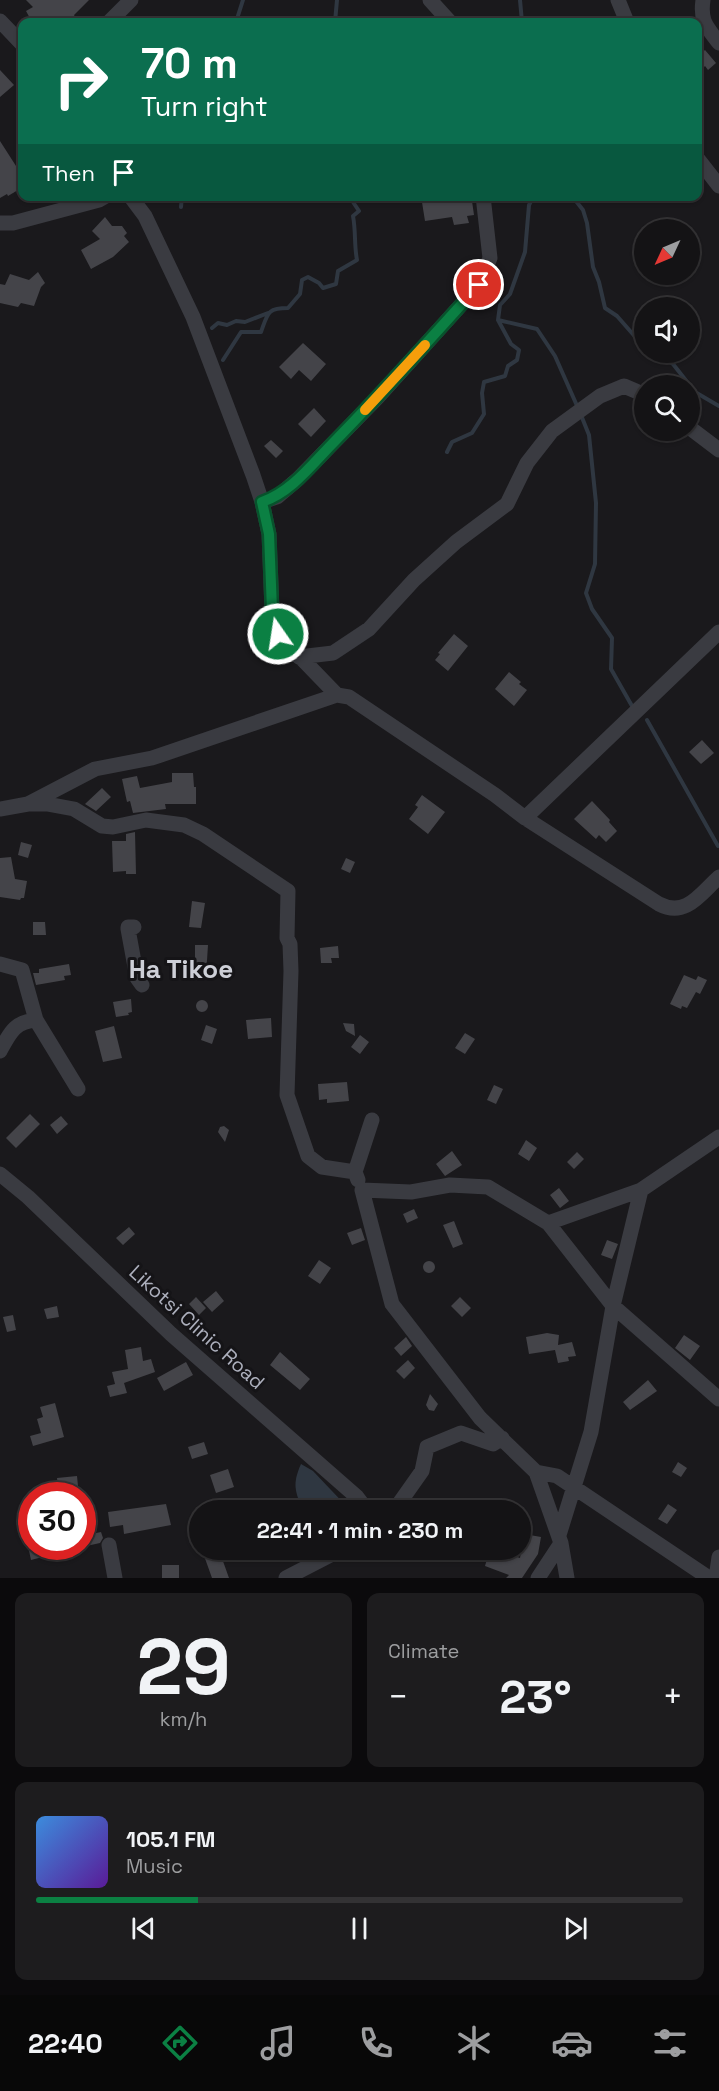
<!DOCTYPE html>
<meta charset="utf-8">
<style>
body{margin:0;font-family:"Space Grotesk",sans-serif;background:#1d1c1e;color:#f1f3f6;height:100vh;display:flex;flex-direction:column;font-size:22px;white-space:nowrap}
*{box-sizing:border-box;margin:0}
p{font-size:20px;color:#9d9ea0}
.icon{flex:none;width:33px;height:33px;fill:none;stroke:currentColor;stroke-width:2;stroke-linecap:round;stroke-linejoin:round}
.map{position:relative;height:1578px;overflow:hidden}
.details{display:flex;flex-direction:column;gap:15px;padding:15px;background:#0b0a0c;flex:1}
.details>*{flex:none}
.banner{position:absolute;left:18px;top:18px;width:684px;height:183px;border-radius:12px;box-shadow:0 2px 4px #0004,0 0 0 2px #333234;background:#0b6e4f;color:#fff;overflow:hidden}
.needle{width:39px;rotate:226deg}
.tools{position:absolute;left:634px;top:219px;display:grid;gap:12px}
.tools a{display:grid;place-items:center;width:66px;height:66px;border-radius:50%;background:#141315;box-shadow:0 2px 4px #0004,0 0 0 2px #333234;font-size:30px}
.speed{position:absolute;left:18px;top:1482px;display:flex;gap:12px;font-size:30px;font-weight:700;text-align:center}
.speed>*{display:grid;place-content:center;width:78px;height:78px;border-radius:50%;background:#141315;box-shadow:0 2px 4px #0004,0 0 0 2px #333234;line-height:1}
.speed .limit{border:9px solid #d22;background:#fff;color:#111}
.pin{position:absolute;display:grid;place-items:center;width:51px;height:51px;color:#fff;margin:-26px;border:3px solid #fff;border-radius:50%;box-shadow:0 2px 6px #0007}
.me{position:absolute;width:66px;margin:-33px;rotate:347deg;stroke-linejoin:round;filter:drop-shadow(0 0 4px #0008)}
.turn{display:flex;align-items:center;gap:21px;height:126px;padding:0 24px;font-size:27px}
.turn .icon{width:78px;height:78px;stroke-width:2.5}
.turn b{display:block;font-size:42px;line-height:51px}
.then{display:flex;align-items:center;height:57px;padding:0 24px;background:#0003;gap:12px;font-size:22px}
.big{font-size:45px;font-weight:700;line-height:1.1}
.details .widget{flex:1;display:flex;flex-direction:column;justify-content:center;gap:9px;min-width:0;padding:0 21px;border-radius:12px;background:#1d1c1e}
.details .dial{align-items:center;gap:0}
.dial b{font-size:78px;line-height:1}
.song{display:flex;align-items:center;gap:18px}
.cover{width:72px;height:72px;border-radius:9px;background:linear-gradient(135deg,hsl(210 70% 55%),hsl(270 70% 35%))}
.played{height:6px;border-radius:3px;background:linear-gradient(90deg,#0b8043 25%,#333234 25%)}
.keys{display:flex;justify-content:space-around;direction:ltr}
.heat{display:flex;justify-content:space-between;align-items:center;font-size:33px;direction:ltr}
.details .tiles{flex:1;display:grid;gap:15px;grid-template-columns:1fr 1fr}
.widget:last-child{grid-column:span 2}
.trip{position:absolute;left:189px;top:1500px;width:342px;height:60px;border-radius:30px;background:#141315;box-shadow:0 2px 4px #0004,0 0 0 2px #333234;font-weight:700;line-height:60px;text-align:center}
.dock{display:flex;height:96px;justify-content:space-around;align-items:center;background:#080808;color:#9d9ea0}
.dock .icon{width:42px;height:42px}
.dock .active{color:#0b8043}
.dock b{font-size:27px;color:#f1f3f6}
.map>svg:first-child{display:block}
.water{fill:#2f3741}
.lines{fill:none;stroke-linecap:round;stroke-linejoin:round}
.stream{stroke:#2f3741;stroke-width:4}
.building{fill:#444449}
.minor{stroke:#3a3b41;stroke-width:15}
.route-casing{stroke:#07532c;stroke-width:15}
.route{stroke:#0b8043;stroke-width:10}
.slow{stroke:#f59e0b;stroke-width:10}
.labels{text-anchor:middle;stroke-width:6;stroke-linejoin:round;paint-order:stroke}
.street-label{font-size:20px;fill:#acafbc;stroke:#151417}
.district-label{font-size:26px;font-weight:bold;fill:#cdcfd7;stroke:#151417}
</style>
<div class="map">
<svg width="719" height="1578" viewBox="0 0 719 1578">
<rect width="100%" height="100%" fill="#1a191c"/>
<!-- water -->
<path class="water" d="M301,1464L313,1471L350,1510H303C295,1492 292,1484 301,1464Z"/>
<g class="lines">
<!-- stream -->
<path class="stream" d="M520,0L522,22
M236,22L243,0
M335,22L337,0
M572,196L583,210L587,223L593,267L599,282L605,308L617,316L645,348
M181,207L182,196
M498,320L537,329L555,356L578,408
M212,328L218,323L227,325L236,321L245,322L268,313
M652,352L673,364L695,392L719,406
M223,360L241,332H261C268,313 267,308 288,308L300,294L302,280L308,277L319,283L323,288L336,284L338,271L357,260C354,245 356,232 353,216L359,211L349,196
M581,415L589,435L596,503L595,564L586,593L592,609L612,638L611,669L632,706
M447,452L452,442L472,433L484,414L482,393L484,382L505,376L508,366L517,360L519,350L511,344L498,320L500,305L510,294L525,252L529,205L534,196
M647,720L718,846"/>
</g>
<!-- building -->
<path class="building" d="M26,0H89L74,15L75,17L69,22H32L26,11L33,7Z
M705,50L716,63L708,70L705,66L698,73V56Z
M0,70L14,85L0,97Z
M0,141L16,166L22,162V184L17,187L18,190L8,196L7,194L0,198Z
M421,196H464L465,202L472,201L474,215L467,216L469,223L454,225L452,217L425,221Z
M105,217L112,226H122L127,233L124,236L129,242L113,257L91,269L81,250L100,239L92,231Z
M38,272L45,283L41,287L34,306L21,303L18,307L0,303V284L5,285L10,274L29,280Z
M303,343L326,364L311,381L299,370L291,379L279,367Z
M314,408L326,421L311,437L298,424Z
M271,440L283,451L276,458L264,446Z
M454,634L468,646L448,671L435,660L440,654L438,653Z
M509,672L521,682L519,684L527,690L514,706L495,689Z
M702,740L714,753L701,764L689,752Z
M172,773H193L194,787H196V804H165L166,809L133,813L130,801L127,802L122,779L137,776L140,788L172,782Z
M102,788L111,797L96,811L85,804Z
M422,795L445,812L428,834L409,819L418,807L415,805Z
M592,801L610,820L609,822L617,831L606,842L599,835L596,839L574,819Z
M135,832L136,874H126V871L113,872L112,841H126V834Z
M21,842L32,845L28,858L18,855Z
M11,857L15,879L27,881L24,898H21L20,900L0,897V858Z
M346,858L355,862L350,873L341,869Z
M192,901L205,903L201,928L189,927Z
M33,922H45L46,935H33Z
M195,945H208L206,976L195,975Z
M338,946L339,958H331L332,963H321L320,948Z
M69,964L71,975L64,976L65,980L36,985L33,973H39V969Z
M684,975L696,980L698,976L707,980L700,994L696,992L687,1008L682,1006L681,1009L670,1004Z
M131,999L132,1012L128,1013L129,1015L116,1017L113,1002Z
M196 1006a6 6 0 1 1 12 0a6 6 0 1 1-12 0Z
M271,1018L272,1037L248,1039L246,1020Z
M343,1023L354,1024L355,1036L346,1031Z
M206,1025L217,1029L212,1044L201,1040Z
M114,1026L122,1058L103,1062L95,1031Z
M465,1033L475,1039L465,1054L455,1048Z
M360,1035L369,1042L360,1054L351,1047Z
M347,1082L349,1101L327,1103V1099L319,1100L318,1084Z
M494,1085L503,1089L496,1104L487,1100Z
M30,1114L40,1124L16,1148L6,1138Z
M61,1116L68,1124L57,1134L50,1125Z
M224,1126L229,1130L225,1142L218,1132L220,1127Z
M526,1140L537,1148L529,1161L518,1154Z
M452,1151L462,1165L445,1176L436,1164Z
M577,1152L584,1159L574,1169L567,1162Z
M559,1188L569,1201L560,1208L550,1195Z
M414,1209L418,1218L407,1223L403,1214Z
M454,1221L463,1244L453,1248L443,1225Z
M129,1227L135,1234L123,1245L116,1238Z
M361,1228L365,1240L352,1245L347,1233Z
M607,1240L618,1244L612,1259L601,1255Z
M319,1260L331,1268L320,1284L308,1276Z
M423 1267a6 6 0 1 1 12 0a6 6 0 1 1-12 0Z
M216,1291L224,1301L212,1312L203,1302Z
M196,1297L206,1308L199,1315L189,1304Z
M460,1297L471,1308L462,1317L451,1306Z
M57,1306L59,1317L47,1319L44,1309Z
M13,1315L16,1330L7,1332L3,1317Z
M547,1333L559,1335L558,1345L572,1342L576,1356L568,1357L569,1361L558,1363L555,1350L529,1354L526,1337Z
M684,1335L700,1346L690,1360L675,1348Z
M406,1337L412,1346L401,1356L394,1348Z
M141,1347L143,1361L151,1359L155,1372L124,1383L127,1393L110,1397L107,1386L115,1384L112,1372L128,1369L125,1350Z
M280,1352L310,1379L300,1390L270,1365Z
M408,1360L415,1368L404,1379L396,1371Z
M186,1362L193,1375L164,1391L157,1378Z
M648,1380L657,1391L630,1410L623,1402Z
M430,1394L438,1404L434,1411L429,1410L426,1405Z
M55,1403L64,1437L33,1446L30,1436L41,1433L37,1419L43,1417L40,1407Z
M204,1442L208,1454L192,1459L188,1447Z
M678,1462L687,1468L681,1477L672,1472Z
M228,1469L234,1487L216,1493L210,1475Z
M77,1476L79,1496H59L57,1478Z
M166,1504L171,1525L124,1534L123,1525L110,1527L108,1512Z
M668,1504L677,1510L667,1524L658,1519Z
M101,1532L103,1538L100,1543L82,1547V1536Z
M524,1534L541,1537L538,1554L522,1578H506L509,1575L485,1566L487,1559L482,1557L484,1550H498L520,1558Z
M28,1546H70V1550L31,1560Z
M202,1550H219L229,1578H212Z
M162,1565H179V1578H162Z"/>
<g class="lines">
<!-- minor -->
<path class="minor" d="M430,0L450,22
M618,0L627,22
M703,0C700,21 706,26 719,43
M0,21L22,44
M109,22L131,0
M698,159L719,186
M130,196L145,216L193,317L253,475L262,502L269,534L272,610L278,634L337,695L349,697L495,795L525,818L659,904C686,918 700,894 719,877
M0,223H13L99,200L106,196
M690,428L719,450
M262,502L277,497L298,479L378,397L479,285L490,258L483,196
M299,657L333,653L369,629L414,580L456,542L507,504L527,463L552,431L600,396L624,386L645,395
M28,804H47L74,809L102,826L113,827L146,820L184,825L203,834L288,891L287,938L290,944L291,971L287,1095L308,1156L322,1167L355,1172
M0,809L28,804L95,769L152,758L337,695
M525,818L719,632
M134,927H128V929L137,978L142,985
M0,964L22,970L36,1020L78,1089
M0,1051C10,1033 14,1022 36,1020
M0,1174L28,1197L171,1334L357,1497L367,1510
M358,1180L355,1172L372,1120
M548,1223L641,1190
M536,1472L557,1476L709,1578
M391,1510L398,1505L422,1471L427,1447L461,1433L493,1444L502,1438
M559,1535L591,1432L613,1306L641,1190L719,1137
M109,1545L115,1578
M286,1578L340,1550
M538,1578L561,1543
M567,1578L561,1543L536,1472L480,1418L392,1304L362,1190L411,1192L450,1185L488,1187L548,1223L613,1306L719,1399
M716,1578L719,1557"/>
</g>
<g class="lines">
<defs>
<path id="route" d="M278,634L272,610L269,534L262,502C292,492 313,463 335,441C385,390 432,337 479,285"/>
</defs>
<!-- route casing -->
<use href="#route" class="route-casing"/>
<!-- route -->
<use href="#route" class="route"/>
<!-- slow -->
<path class="slow" d="M365,410L425,345"/>
</g>
<g class="labels">
<!-- street labels -->
<g class="street-label">
<text transform="translate(197 1327) rotate(42)" y="7">Likotsi Clinic Road</text>
</g>
<!-- district labels -->
<g class="district-label">
<text x="181" y="978">Ha Tikoe</text>
</g>
</g>
</svg>
<div class="tools">
<a><svg class="needle" viewBox="-14 -14 28 28"><path d="M0-13l5 13h-10z" fill="#e53935"/><path d="M0 13l5-13h-10z" fill="#9d9ea0"/></svg></a>
<a><svg class="icon" aria-label="sound" viewBox="0 0 24 24"><path d="M4 9h4l5-4v14l-5-4H4zM17 9q2 3 0 6"/></svg></a>
<a><svg class="icon" aria-label="search" viewBox="0 0 24 24"><circle cx="10" cy="10" r="6"/><path d="M15 15l6 6"/></svg></a>
</div>
<div class="speed"><div class="limit">30</div></div>
<div class="pin" style="left:479px;top:285px;background:#d93025"><svg class="icon" aria-label="arrive" viewBox="0 0 24 24"><path d="M6 21V4h12l-3 4 3 4H6"/></svg></div>
<svg class="me" style="left:278px;top:634px" viewBox="-20 -20 40 40"><circle r="17" fill="#0b8043" stroke="#fff" stroke-width="3"/><path d="M0-11L8 9 0 5-8 9z" fill="#fff"/></svg>
<div class="trip">22:41 · 1 min · 230 m</div>
<div class="banner">
<div class="turn"><svg class="icon" aria-label="right" viewBox="0 0 24 24"><path d="M7 20v-9h11M14 6l5 5-5 5"/></svg><div><b>70 m</b>Turn right</div></div>
<div class="then">Then<svg class="icon" aria-label="arrive" viewBox="0 0 24 24"><path d="M6 21V4h12l-3 4 3 4H6"/></svg></div>
</div>
</div>
<section class="details">
<div class="tiles">
<div class="widget dial"><b>29</b><p>km/h</p></div>
<div class="widget"><p>Climate</p>
<div class="heat"><a>−</a><b class="big">23°</b><a>+</a></div>
</div>
<div class="widget">
<div class="song"><i class="cover"></i><div><b>105.1 FM</b><p>Music</p></div></div>
<div class="played"></div>
<div class="keys"><svg class="icon" aria-label="previous" viewBox="0 0 24 24"><path d="M18 5L8 12l10 7zM5 5v14"/></svg><svg class="icon" aria-label="pause" viewBox="0 0 24 24"><path d="M8 5v14M16 5v14"/></svg><svg class="icon" aria-label="next" viewBox="0 0 24 24"><path d="M6 5l10 7-10 7zM19 5v14"/></svg></div>
</div>
</div>
</section>
<nav class="dock">
<b>22:40</b>
<svg class="icon active" aria-label="directions" viewBox="0 0 24 24"><path d="M12 3l9 9-9 9-9-9zM9 14v-3h6M13 9l2 2-2 2"/></svg>
<svg class="icon" aria-label="music" viewBox="0 0 24 24"><path d="M9 18V5l10-2v13"/><circle cx="6" cy="18" r="3"/><circle cx="16" cy="16" r="3"/></svg>
<svg class="icon" aria-label="phone" viewBox="0 0 24 24"><path d="M5 4h4l2 5-3 2q2 4 5 5l2-3 5 2v4C11 20 4 13 5 4z"/></svg>
<svg class="icon" aria-label="climate" viewBox="0 0 24 24"><path d="M12 3v18M4 7l16 10M4 17L20 7"/></svg>
<svg class="icon" aria-label="car" viewBox="0 0 24 24"><path d="M5 17H2v-5l4-1 3-4h7l3 4 3 1v5h-3M9 17h6M6 11h13"/><circle cx="7" cy="17" r="2"/><circle cx="17" cy="17" r="2"/></svg>
<svg class="icon" aria-label="filters" viewBox="0 0 24 24"><path d="M4 7h16M4 17h16"/><circle cx="9" cy="7" r="2"/><circle cx="15" cy="17" r="2"/></svg>
</nav>
